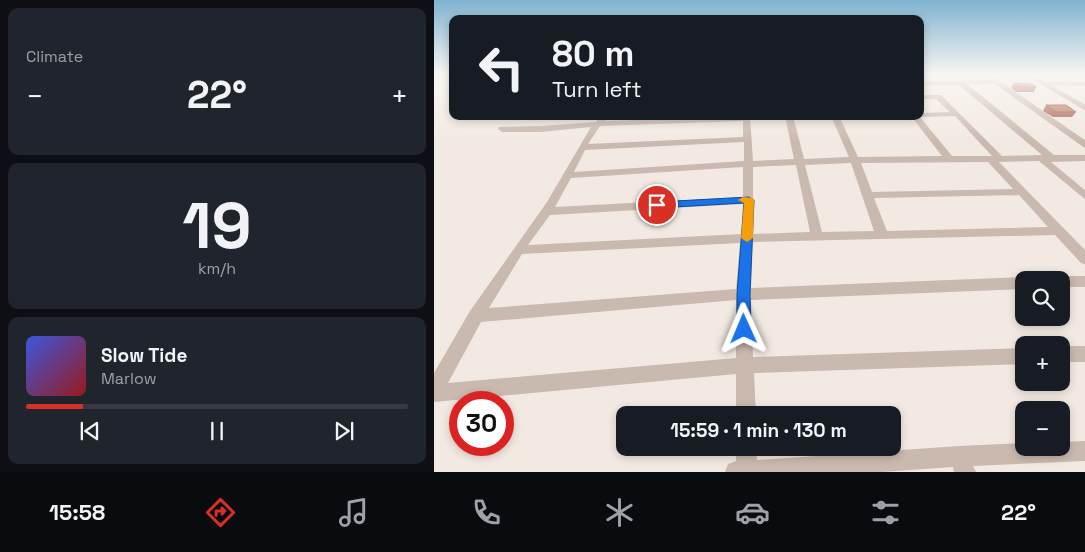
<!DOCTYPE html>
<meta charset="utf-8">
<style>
body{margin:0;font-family:"Space Grotesk",sans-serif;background:#20242c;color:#f1f3f6;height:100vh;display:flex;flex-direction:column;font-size:19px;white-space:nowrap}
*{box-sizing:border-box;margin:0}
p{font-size:16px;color:#9ea1a6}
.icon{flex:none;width:28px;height:28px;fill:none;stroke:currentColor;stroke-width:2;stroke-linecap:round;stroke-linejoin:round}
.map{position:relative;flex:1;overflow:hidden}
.drawer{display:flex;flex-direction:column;gap:8px;padding:8px;background:#0d0f14;width:434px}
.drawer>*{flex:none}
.banner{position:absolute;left:15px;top:15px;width:475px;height:105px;border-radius:10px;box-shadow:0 2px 8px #0003;background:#171b24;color:#f1f3f6;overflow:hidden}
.controls{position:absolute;left:581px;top:271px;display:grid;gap:10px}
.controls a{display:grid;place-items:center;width:55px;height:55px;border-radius:10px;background:#171b24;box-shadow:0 2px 8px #0003;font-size:25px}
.speed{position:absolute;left:15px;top:391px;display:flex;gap:10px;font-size:25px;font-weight:700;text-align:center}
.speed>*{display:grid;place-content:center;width:65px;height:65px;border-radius:50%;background:#171b24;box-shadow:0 2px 8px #0003;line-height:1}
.speed .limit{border:8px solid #d22;background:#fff;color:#111}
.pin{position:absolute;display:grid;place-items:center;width:42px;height:42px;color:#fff;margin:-21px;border:2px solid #fff;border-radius:50%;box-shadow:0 1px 5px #0007}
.me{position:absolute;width:55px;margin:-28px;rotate:359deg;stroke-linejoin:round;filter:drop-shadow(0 0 4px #0008)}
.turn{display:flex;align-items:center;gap:18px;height:105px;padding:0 20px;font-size:22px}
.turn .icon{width:65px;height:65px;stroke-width:2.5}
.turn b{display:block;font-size:35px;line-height:42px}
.big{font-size:38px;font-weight:700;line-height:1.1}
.drawer .tile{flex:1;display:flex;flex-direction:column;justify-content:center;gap:8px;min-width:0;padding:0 18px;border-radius:10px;background:#20242c}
.drawer .dial{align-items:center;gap:0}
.dial b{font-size:65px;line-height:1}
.song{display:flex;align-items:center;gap:15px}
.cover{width:60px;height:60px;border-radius:8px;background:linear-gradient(135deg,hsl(230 70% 55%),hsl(0 70% 35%))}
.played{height:5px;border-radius:2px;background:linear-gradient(90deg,#d93025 15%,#363941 15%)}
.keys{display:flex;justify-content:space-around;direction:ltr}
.heat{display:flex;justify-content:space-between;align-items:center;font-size:28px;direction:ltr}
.trip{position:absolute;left:182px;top:406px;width:285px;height:50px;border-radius:10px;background:#171b24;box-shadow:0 2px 8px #0003;font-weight:700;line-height:50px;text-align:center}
.menu{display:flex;height:80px;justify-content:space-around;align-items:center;background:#090b0e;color:#9ea1a6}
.menu .icon{width:35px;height:35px}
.menu .selected{color:#d93025}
.menu b{font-size:22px;color:#f1f3f6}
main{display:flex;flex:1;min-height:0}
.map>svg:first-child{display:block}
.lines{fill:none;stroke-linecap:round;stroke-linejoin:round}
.minor{fill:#cab9ae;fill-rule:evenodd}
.wall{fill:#a35947}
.building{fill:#be6853;stroke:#85493a}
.route{fill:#1a73e8;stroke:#114b97}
.slow{fill:#f59e0b}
</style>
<main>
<section class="drawer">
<div class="tile"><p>Climate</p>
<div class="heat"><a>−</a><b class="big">22°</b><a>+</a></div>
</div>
<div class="tile dial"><b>19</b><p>km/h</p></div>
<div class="tile">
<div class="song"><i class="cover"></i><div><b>Slow Tide</b><p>Marlow</p></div></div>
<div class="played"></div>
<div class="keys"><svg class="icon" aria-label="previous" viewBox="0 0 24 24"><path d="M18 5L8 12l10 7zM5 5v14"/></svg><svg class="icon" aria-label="pause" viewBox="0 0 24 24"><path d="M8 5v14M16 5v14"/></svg><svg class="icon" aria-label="next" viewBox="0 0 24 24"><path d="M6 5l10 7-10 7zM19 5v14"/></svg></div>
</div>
</section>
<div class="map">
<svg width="652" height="472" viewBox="0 0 652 472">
<rect width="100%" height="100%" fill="#f2eae2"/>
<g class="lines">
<!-- minor -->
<path class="minor" d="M550,75H557L652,141V149L561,84H533L620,155H652V161L617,162L652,191V200L605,161L565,162L652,251V265L647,263L621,235L319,242L317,288L590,277L596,280H590V289L317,300L319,357L590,348V364L320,373L322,415H302V374L0,402V373L36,311L113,202L157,127L107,132H68L64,129L65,127L107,126L162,122L167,116H176L171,121L316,116L319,161L360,159L351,116H359L370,159L415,157L397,116H405L424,157L508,156L477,116H486V113L516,112L502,99H486V95H507L568,156L608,155L525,85H486V81L556,80ZM521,116L558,156H518L486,117ZM309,121V137L154,144L166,126ZM310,142V161L140,172L151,150ZM554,162L579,189L438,192L427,163ZM417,163L440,231L388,232L371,165ZM362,165L376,232L319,234V167ZM309,167V197L121,207L137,178ZM585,195L614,227L453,231L440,198ZM309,204L307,234L94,245L116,215ZM306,243L302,289L55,308L88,254ZM302,300V358L14,383L47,322Z
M591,75H598L609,81L652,82V86L616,85L652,105V111Z
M628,276H652V287H628V280H622Z
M628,346H652V362H628Z
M652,441V461L539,466L542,472H520L519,467L448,472H291L294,464L302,461V448H322L323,460L525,446L590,443V448H628V442Z"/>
</g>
<!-- wall -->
<path class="wall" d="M580,83L602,87L600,92H582L577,88Z
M612,105L642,112L638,117H619L609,111Z"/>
<!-- building -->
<path class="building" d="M580,83L597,84L602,87H585Z
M612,105H632L642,112H622Z"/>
<!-- sky -->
<linearGradient id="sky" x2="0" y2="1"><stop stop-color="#7fb2d0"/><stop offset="0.53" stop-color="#f9f6f2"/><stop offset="1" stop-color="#f9f6f2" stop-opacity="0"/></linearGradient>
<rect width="652" height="141" fill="url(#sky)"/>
<!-- route -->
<path class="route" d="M315,197L320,200L316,294L317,329L315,334L310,336L305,334L303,329V294L310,203L223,208L218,205L223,202Z"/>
<!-- slow -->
<path class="slow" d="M309,197L319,198L320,200L319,238L313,242L307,238L310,203L304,200Z"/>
</svg>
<div class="controls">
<a><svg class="icon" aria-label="search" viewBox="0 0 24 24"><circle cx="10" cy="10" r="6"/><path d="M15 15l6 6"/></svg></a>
<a>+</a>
<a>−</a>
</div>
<div class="speed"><div class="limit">30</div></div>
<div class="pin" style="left:223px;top:205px;background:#d93025"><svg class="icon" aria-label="arrive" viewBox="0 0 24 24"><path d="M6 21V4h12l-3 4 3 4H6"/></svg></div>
<svg class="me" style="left:310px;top:329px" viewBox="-20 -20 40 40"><path d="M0-17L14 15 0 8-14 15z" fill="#1a73e8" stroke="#fff" stroke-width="4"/></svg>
<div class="trip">15:59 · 1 min · 130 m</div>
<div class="banner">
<div class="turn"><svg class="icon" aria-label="left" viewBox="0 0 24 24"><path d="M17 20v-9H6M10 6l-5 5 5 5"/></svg><div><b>80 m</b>Turn left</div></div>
</div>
</div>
</main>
<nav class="menu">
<b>15:58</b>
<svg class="icon selected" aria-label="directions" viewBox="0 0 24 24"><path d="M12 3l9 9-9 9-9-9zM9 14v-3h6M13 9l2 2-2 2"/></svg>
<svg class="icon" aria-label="music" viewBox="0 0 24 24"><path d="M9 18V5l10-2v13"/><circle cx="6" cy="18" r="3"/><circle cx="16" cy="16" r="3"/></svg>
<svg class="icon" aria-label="phone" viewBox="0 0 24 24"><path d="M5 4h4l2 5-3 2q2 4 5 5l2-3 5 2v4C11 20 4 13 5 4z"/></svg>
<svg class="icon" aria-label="climate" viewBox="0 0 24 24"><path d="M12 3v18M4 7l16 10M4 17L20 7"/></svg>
<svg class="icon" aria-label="car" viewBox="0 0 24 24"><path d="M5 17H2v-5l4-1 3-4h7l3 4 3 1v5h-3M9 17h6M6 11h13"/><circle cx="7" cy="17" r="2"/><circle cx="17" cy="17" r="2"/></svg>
<svg class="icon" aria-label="filters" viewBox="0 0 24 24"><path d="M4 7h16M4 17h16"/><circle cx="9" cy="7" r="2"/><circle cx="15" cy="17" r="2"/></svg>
<b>22°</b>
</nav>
